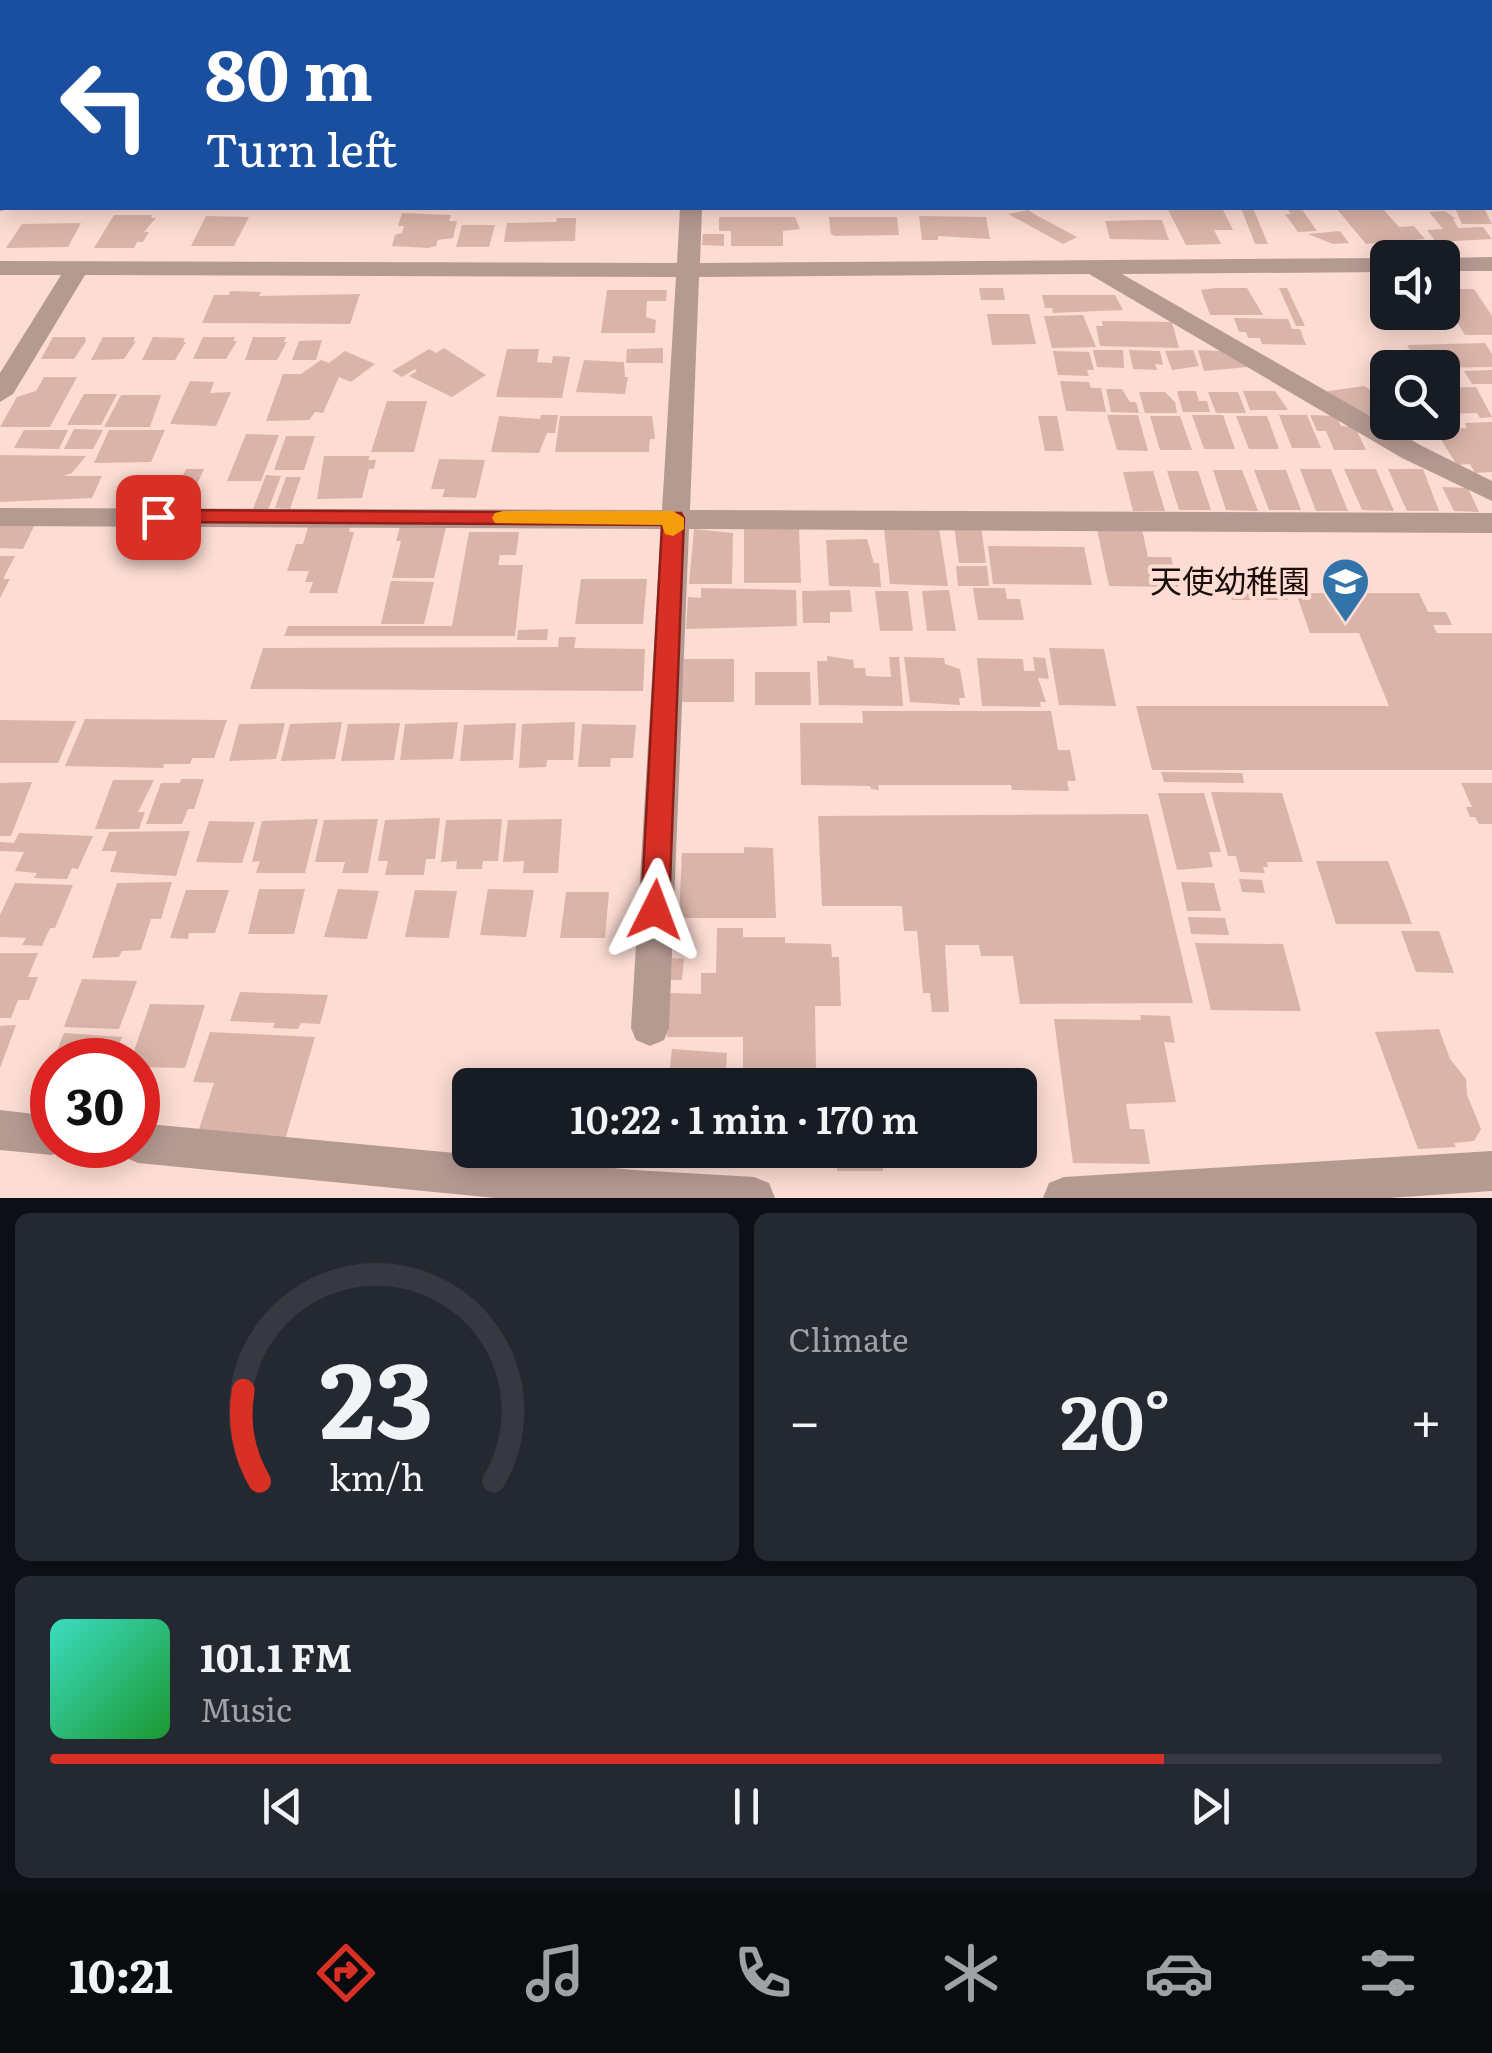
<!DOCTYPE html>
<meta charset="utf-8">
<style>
body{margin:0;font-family:Literata,"Noto Sans JP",serif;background:#242831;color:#f1f3f6;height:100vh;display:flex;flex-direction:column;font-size:38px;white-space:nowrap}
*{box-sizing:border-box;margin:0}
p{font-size:32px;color:#9ea1a6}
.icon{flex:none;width:55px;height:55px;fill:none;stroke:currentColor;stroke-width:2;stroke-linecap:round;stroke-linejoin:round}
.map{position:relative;height:1198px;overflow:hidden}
.drawer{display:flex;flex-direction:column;gap:15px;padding:15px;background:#0d0f14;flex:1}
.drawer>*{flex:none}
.banner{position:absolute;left:0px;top:0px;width:1492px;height:210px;box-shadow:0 5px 25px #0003;background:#1a4fa0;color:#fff;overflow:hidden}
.tools{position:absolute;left:1370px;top:240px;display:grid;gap:20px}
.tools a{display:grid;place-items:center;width:90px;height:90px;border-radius:15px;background:#171b24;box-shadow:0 5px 25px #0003;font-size:50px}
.speed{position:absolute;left:30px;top:1038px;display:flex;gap:20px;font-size:50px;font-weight:700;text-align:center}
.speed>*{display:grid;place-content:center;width:130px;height:130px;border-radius:50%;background:#171b24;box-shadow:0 5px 25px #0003;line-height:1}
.speed .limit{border:15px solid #d22;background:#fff;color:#111}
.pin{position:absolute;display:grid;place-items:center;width:85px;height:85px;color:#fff;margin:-42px;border-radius:20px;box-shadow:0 5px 15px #0006}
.me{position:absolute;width:110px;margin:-55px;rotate:3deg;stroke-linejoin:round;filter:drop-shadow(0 0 8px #0008)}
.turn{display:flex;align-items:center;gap:35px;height:210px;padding:0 40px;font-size:45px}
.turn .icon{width:130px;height:130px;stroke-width:2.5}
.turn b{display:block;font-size:70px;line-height:85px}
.big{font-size:75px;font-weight:600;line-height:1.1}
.drawer .card{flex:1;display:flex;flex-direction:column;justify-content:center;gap:15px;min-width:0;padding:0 35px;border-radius:15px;background:#242831}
.drawer .dial{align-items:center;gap:0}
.dial svg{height:260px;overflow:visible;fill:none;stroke:#363941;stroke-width:7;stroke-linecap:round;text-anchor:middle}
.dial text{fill:#f1f3f6;stroke:none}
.song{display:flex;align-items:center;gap:30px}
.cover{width:120px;height:120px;border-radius:15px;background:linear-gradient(135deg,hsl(170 70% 55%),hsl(130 70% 35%))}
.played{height:10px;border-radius:5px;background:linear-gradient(90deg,#d93025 80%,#363941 80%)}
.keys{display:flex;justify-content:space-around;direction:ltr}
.heat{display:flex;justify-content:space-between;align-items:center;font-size:55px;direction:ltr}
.drawer .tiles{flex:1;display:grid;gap:15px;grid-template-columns:1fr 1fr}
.card:last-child{grid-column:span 2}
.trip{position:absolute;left:452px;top:1068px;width:585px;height:100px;border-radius:15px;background:#171b24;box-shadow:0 5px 25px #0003;font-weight:600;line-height:100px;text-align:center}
.tab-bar{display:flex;height:160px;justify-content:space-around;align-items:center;background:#090b0e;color:#9ea1a6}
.tab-bar .icon{width:70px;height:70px}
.tab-bar .selected{color:#d93025}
.tab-bar b{font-size:45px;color:#f1f3f6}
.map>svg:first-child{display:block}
.building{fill:#dab4a9}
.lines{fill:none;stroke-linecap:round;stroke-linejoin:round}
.minor{fill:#b59a92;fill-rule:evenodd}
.route{fill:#d93025;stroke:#8d1f18;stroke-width:2.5}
.slow{fill:#f59e0b}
.labels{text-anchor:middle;stroke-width:8;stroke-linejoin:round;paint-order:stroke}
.poi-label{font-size:32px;fill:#1a0d0a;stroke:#fcdcd3;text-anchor:end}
</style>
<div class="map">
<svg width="1492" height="1198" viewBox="0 0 1492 1198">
<rect width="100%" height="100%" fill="#fcdcd3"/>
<!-- building -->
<path class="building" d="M1167,208H1222L1233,230H1214L1221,244L1186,245Z
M1241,208H1253L1268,244H1255Z
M1286,208H1301L1317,231L1298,232L1285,214H1291Z
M1336,208L1383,209L1399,227L1414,226L1425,239L1366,244Z
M1455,208H1484L1492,224H1462Z
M1028,210L1036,215L1077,237L1063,244L1008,214Z
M1445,211L1456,219H1453L1458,228L1483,227L1492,239L1436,242L1427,230L1443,229L1429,212Z
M402,213L451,215L449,221H457L453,238L438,240L436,246L428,248L392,246L395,235L402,233L404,226H398Z
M114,215H152L151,218H156L144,232H149L143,242H137L134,248H94Z
M206,216L249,217L234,246H191Z
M919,216L986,217L990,239L938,236V240H922Z
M719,217H795L800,229L783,231V246H731V231H719Z
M829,217H897L899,235L835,236L831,234Z
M557,218H576L575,241L504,242L507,223L556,222Z
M1143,220H1162L1169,240L1110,239L1105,221Z
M81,223L68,247L6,248L22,224Z
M462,225H495L489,247H456Z
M1340,231L1349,243L1333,244L1308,234Z
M703,234H724V246L702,245Z
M979,288H1003L1005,300H981Z
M1216,288H1247L1263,315H1210L1201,290Z
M1279,288H1287L1305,326H1296Z
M1442,289H1474L1492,316V335H1465L1442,298Z
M607,290H667L666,301H647L646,317L656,320L655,333H601Z
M230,291L261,292L259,296L360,294L350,324L202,323L214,295H229Z
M1042,295H1115L1123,310L1053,313L1052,308H1045Z
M987,314H1029L1036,344L992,345Z
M1083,315L1096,347L1052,348L1044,316Z
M1234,318L1288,319L1292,329H1300L1306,345L1262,344L1260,338H1248L1246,332H1239Z
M1102,321L1172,322L1179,348L1100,346L1096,326H1103Z
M53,337H85L86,341L74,359H41Z
M103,337H135L133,342L136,341L124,359L91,360Z
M153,337L185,338L183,342H186L175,360H142Z
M203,337H235L233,341H237L226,359H193Z
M253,337H286L284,342H287L277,360H245Z
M322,340L316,360H292L299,341Z
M1485,343L1492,354V367L1420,368L1407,345Z
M444,348L486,375L452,397L409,376L417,371L415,369L402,377L392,371L429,349L436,353Z
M663,348V363H626L627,349Z
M507,349H539L537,362L552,363L553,356L570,357L562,398L496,397Z
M1093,350H1123L1124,368L1097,367Z
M1129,350L1160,351L1163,365L1155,364L1157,370L1133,369Z
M1193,350L1199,366L1172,370L1165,351Z
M1198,350L1221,351L1248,367L1204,371Z
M345,351L375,364L351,382L339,377L323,413L315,412L309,420L266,421L283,374H301L321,360L329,363Z
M1053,351L1089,352L1094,370H1087L1089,376L1058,375Z
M584,360L624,362L625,377H628L625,394L576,392Z
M1492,370V384H1472L1464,371Z
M44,377H77L50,427H0L17,397L36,391Z
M190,381L214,382L210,393L231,392L216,426L170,424Z
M1060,381L1089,382L1091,388H1101L1106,412L1066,411Z
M1364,386L1388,400V422H1423L1400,437L1322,392Z
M1476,387L1492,417L1480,418L1477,413L1444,414L1442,388Z
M1106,389H1122L1130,402H1136L1139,413L1111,412Z
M1177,391H1196L1199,401H1207L1210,412H1183Z
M1243,391H1275L1288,410H1250Z
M1139,392H1165L1175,402L1177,413H1145Z
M1208,392H1238L1246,413H1216Z
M84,394H117L101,425H67Z
M121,395H161L150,427H104Z
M387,401H427L414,452H371Z
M541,415H558L555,433H547L539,453L491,452L499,416L540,419Z
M1107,415H1138L1148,451L1117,450Z
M1192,415H1223L1235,449H1204Z
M1279,415H1307L1321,448H1292Z
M1310,415L1336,416L1341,426L1355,427L1366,450H1334L1326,431H1317Z
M560,416H652L655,439H650L649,452H555Z
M1038,416H1057L1064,451H1045Z
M1150,416H1180L1192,450H1160Z
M1236,416H1267L1279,449H1249Z
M1492,422V472L1475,473L1470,464L1457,465L1438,435H1449L1445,429L1467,428L1465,423Z
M74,429L103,430L93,449H64Z
M24,430H68L59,449L14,448Z
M109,430H165L151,462L94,463Z
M246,434L279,435L261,481H227Z
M286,436H315L304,470H274Z
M0,455L86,456L72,473L63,476H102L92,498L0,502Z
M324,456H370L368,460H376L374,469H369L362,498L317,499Z
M439,459L485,460L476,498L442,497L445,489H431Z
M186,469H204L188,504L170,503Z
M1300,469H1331L1348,511H1316Z
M1344,469H1376L1394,511L1362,510Z
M1388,469H1423L1439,511H1407Z
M1213,470H1242L1258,511L1226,510Z
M1254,470H1286L1301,510H1269Z
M1153,471L1165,511H1133L1123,472Z
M1167,471H1198L1211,510H1179Z
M266,475L281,476L268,510L253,509Z
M286,477H301L290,509L275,508Z
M1442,487L1468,488L1479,512L1454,511Z
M0,526H34L23,549L0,548Z
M954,526H981L986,563H959Z
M308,527H350L349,532H354L337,593H309L313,582H305L309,571H287L296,544H303Z
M400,527H446L434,578H392L401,541H396Z
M744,527H799L801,583H744Z
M939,528L948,586L890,584L884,529Z
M694,529L733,533L732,584H689Z
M1097,529H1142L1148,557H1171L1178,587L1109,586Z
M469,532H519L516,555H500L498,565H523L515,636H284L288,626H452Z
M867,539L874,563H879L881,587L829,586L826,540Z
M988,546L1084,547L1092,585L993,584Z
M0,556H15L3,579H10L0,598Z
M956,566H987L989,586H958Z
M581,579H647L643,624H575Z
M391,581L434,582L424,624H381Z
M701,588L796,590L797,626L686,629L688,597L701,598Z
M973,588H1005L1007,599H1020L1024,620H978Z
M850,590L852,612H830V623H803L802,591Z
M949,590L956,631H927L922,591Z
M875,591H908L913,631H880Z
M1229,592H1284L1288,600H1232Z
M1296,593H1419L1428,612H1446L1452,625H1433L1437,633H1492V770H1152L1136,706H1389L1359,633H1310Z
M548,629L547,640H517L518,630Z
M559,637H576L574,648L645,649L643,691L250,689L263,648L558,647Z
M1049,648L1104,649L1116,706L1059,705Z
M827,656L853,660L854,668H865L866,676L891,677L889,657H899L903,706L819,705L817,661H827Z
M904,657L944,658L945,664L960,669L965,698H959L960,705L910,702Z
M1033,657L1045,658L1049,679L1038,678L1046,702H1040L1041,707L982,706L977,658L1023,659L1024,671H1035Z
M684,659H734V702H682Z
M755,672H810L811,705H755Z
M862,711H1051L1058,750H1070L1076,781H1067L1069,791L1012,790L1011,785H878L879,790L871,789L870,786L801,785L800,723H863Z
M85,719L227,720L214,758H192L190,764H164L163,768L65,766Z
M0,720L76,721L58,763H0Z
M342,722L335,759L281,761L290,724Z
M458,722L453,759L400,760L405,724Z
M575,722L573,760H547L546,767L519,768L522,724Z
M285,723L276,759L229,761L239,724Z
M400,723L394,760L341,761L348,724Z
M516,723L513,760L460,761L464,725Z
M582,724L636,725L633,758H611L610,767H578Z
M1161,772L1242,773L1244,783L1164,782Z
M181,779H204L194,809H188L182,824H146L161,783H180Z
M113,780H154L138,812H145L139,829H95Z
M32,782L11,836H0V783Z
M1461,783H1492V824H1479L1475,817H1470L1466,807H1472Z
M1211,792L1282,793L1303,862H1267L1268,867H1263L1265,873L1240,872L1236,856H1228Z
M1158,793H1204L1221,852H1209L1213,867L1177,870Z
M1148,814L1193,1003L1020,1004L1013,956H981L979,945H945L949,1012H932L930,993H923L917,931H904L902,906H822L818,816Z
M440,818L435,859H426L424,875H385L388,861H378L385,820Z
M318,819L305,873H256L260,861L252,862L262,821Z
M378,819L368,873H342L345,862H315L324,820Z
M502,819L498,861H483L482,869H456L457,861L441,862L446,820Z
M562,819L558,873H523L524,861L503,862L508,820Z
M209,821L255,822L242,863L196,862Z
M190,831L176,876L110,872L117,851H102L109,832Z
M19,833L93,836L78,869L72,868L67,879L34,878L37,873L15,871L24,852L0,851V842L14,843Z
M744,847L773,848L776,918H679L682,853H744Z
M1316,861H1388L1412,924H1336Z
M1239,879L1262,880L1265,893L1242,892Z
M172,882L161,919H151L141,950L122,951L119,957L92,958L117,883Z
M1181,882L1214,883L1221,911H1187Z
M15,883L73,885L55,928H50L42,946L22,945L26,938L0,937V915Z
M259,889H305L294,934H248Z
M338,889L379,891L367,939L324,937Z
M488,889L534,890L526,937L480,935Z
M186,890H229L215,933H189L188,939L170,938Z
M415,890L457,891L449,938L405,937Z
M566,892H609L605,938H560Z
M1188,917L1225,918L1229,935L1191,934Z
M717,928H743V937H785V943L831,944L832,957H839L841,1006H815L816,1069H806V1072L743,1071V1037H667L669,993L701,994V973H716Z
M1401,931H1439L1454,973L1416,972Z
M1195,943L1283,944L1301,1011L1211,1010Z
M0,953H38L28,977H38L29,1000H18L11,1018H0Z
M669,958L684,959L682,980H667Z
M82,979L137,981L119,1029L64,1027Z
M240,992L328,995L320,1024L301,1023L298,1029L273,1028L275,1023L230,1021Z
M150,1004L205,1005L185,1068L138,1067V1060H131Z
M1140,1015L1170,1016L1175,1043L1164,1042L1176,1102L1126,1104L1130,1129H1144L1150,1164L1073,1163L1054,1019L1141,1020Z
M16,1025L0,1068V1026Z
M1439,1029L1450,1059L1466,1079L1467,1095L1481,1129L1474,1141L1454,1143L1456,1147L1418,1149L1375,1032Z
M210,1032L315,1037L285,1140L197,1135L214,1083L193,1082Z
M64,1033L122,1037L113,1060H53Z
M672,1049L727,1053L725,1085H668Z
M664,1150H719L718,1157Z
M726,1150H786V1165L726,1160Z
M837,1150H882L883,1171H837Z"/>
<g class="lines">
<!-- minor -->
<path class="minor" d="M1490,113H1492V125H1490Z
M1490,186L1492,187V204L1490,203Z
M0,197L2,208L10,209L0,211Z
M680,208H702L700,263L1388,258V272L1122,274L1422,446L1492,481V501L1402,458L1089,274L699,277L690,510L1492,513V533L689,529L669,1028L664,1040L650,1046L636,1040L631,1028L661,529L0,526V508L662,510L676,277L85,275L13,394L0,402V373L61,275H0V261L677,263Z
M1492,257V271H1442L1440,258Z
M0,1110L52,1116V1145H68L66,1149L52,1155L0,1150Z
M138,1123L634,1170L754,1177L769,1183L775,1198H495L138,1163L124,1157L118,1145H138Z
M1492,1151V1191L1389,1198H1043L1049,1183L1064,1177Z"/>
</g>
<!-- route -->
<path class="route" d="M158,510L681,513L684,518L669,910L665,918L655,922L646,918L641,910L662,525L151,522L148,517Z"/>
<!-- slow -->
<path class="slow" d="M503,511H673L684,518V529L673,536L665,534L662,525L495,523L492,518L495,513Z"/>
<!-- icons -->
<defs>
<symbol id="school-pin" viewBox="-11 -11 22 30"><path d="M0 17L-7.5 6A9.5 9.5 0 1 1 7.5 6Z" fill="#3273a9" stroke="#fcdcd3"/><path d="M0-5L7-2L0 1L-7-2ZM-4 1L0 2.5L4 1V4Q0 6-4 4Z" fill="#fff"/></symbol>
</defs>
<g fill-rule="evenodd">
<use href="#school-pin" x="1318" y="554" width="55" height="75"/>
</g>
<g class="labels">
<!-- poi labels -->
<g class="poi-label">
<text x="1310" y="593">天使幼稚園</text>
</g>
</g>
</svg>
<div class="tools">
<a><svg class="icon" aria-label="sound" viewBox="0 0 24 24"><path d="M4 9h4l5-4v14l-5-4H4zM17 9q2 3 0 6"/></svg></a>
<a><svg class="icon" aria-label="search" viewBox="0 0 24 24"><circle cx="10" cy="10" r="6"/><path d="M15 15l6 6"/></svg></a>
</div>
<div class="speed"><div class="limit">30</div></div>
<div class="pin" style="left:158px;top:517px;background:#d93025"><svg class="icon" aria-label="arrive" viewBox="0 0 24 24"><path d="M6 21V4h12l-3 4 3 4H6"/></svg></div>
<svg class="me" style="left:655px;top:910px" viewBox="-20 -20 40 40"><path d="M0-17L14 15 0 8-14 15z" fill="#d93025" stroke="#fff" stroke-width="4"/></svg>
<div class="trip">10:22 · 1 min · 170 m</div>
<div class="banner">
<div class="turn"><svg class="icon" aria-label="left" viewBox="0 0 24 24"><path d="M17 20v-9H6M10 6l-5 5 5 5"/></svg><div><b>80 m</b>Turn left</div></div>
</div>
</div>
<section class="drawer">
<div class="tiles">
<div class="card dial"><svg viewBox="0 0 100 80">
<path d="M14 69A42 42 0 1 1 86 69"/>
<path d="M14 69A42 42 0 0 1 9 41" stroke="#d93025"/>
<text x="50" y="56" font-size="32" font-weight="700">23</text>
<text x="50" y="72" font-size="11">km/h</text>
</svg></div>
<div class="card"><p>Climate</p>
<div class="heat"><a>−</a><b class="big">20°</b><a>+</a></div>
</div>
<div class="card">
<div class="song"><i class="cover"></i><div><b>101.1 FM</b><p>Music</p></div></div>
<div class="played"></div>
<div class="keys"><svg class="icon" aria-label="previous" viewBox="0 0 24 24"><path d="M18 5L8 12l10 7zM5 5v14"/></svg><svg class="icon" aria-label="pause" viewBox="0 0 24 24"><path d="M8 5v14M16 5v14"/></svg><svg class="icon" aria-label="next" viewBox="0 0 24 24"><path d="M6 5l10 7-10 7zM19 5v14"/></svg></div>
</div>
</div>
</section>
<nav class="tab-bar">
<b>10:21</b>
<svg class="icon selected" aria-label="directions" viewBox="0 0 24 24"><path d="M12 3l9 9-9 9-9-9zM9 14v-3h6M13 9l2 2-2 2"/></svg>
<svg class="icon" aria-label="music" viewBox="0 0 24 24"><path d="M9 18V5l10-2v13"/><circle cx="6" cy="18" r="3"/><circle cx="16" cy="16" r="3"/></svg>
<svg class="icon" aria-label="phone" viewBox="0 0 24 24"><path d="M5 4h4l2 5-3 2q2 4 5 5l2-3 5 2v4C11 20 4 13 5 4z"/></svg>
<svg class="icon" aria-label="climate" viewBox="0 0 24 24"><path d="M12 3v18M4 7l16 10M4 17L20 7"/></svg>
<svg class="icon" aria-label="car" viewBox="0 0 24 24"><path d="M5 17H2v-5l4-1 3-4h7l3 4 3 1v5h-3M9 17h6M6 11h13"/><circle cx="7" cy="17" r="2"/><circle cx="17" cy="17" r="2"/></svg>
<svg class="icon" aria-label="filters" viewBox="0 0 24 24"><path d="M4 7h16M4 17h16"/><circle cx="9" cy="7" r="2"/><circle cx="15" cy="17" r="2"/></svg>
</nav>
